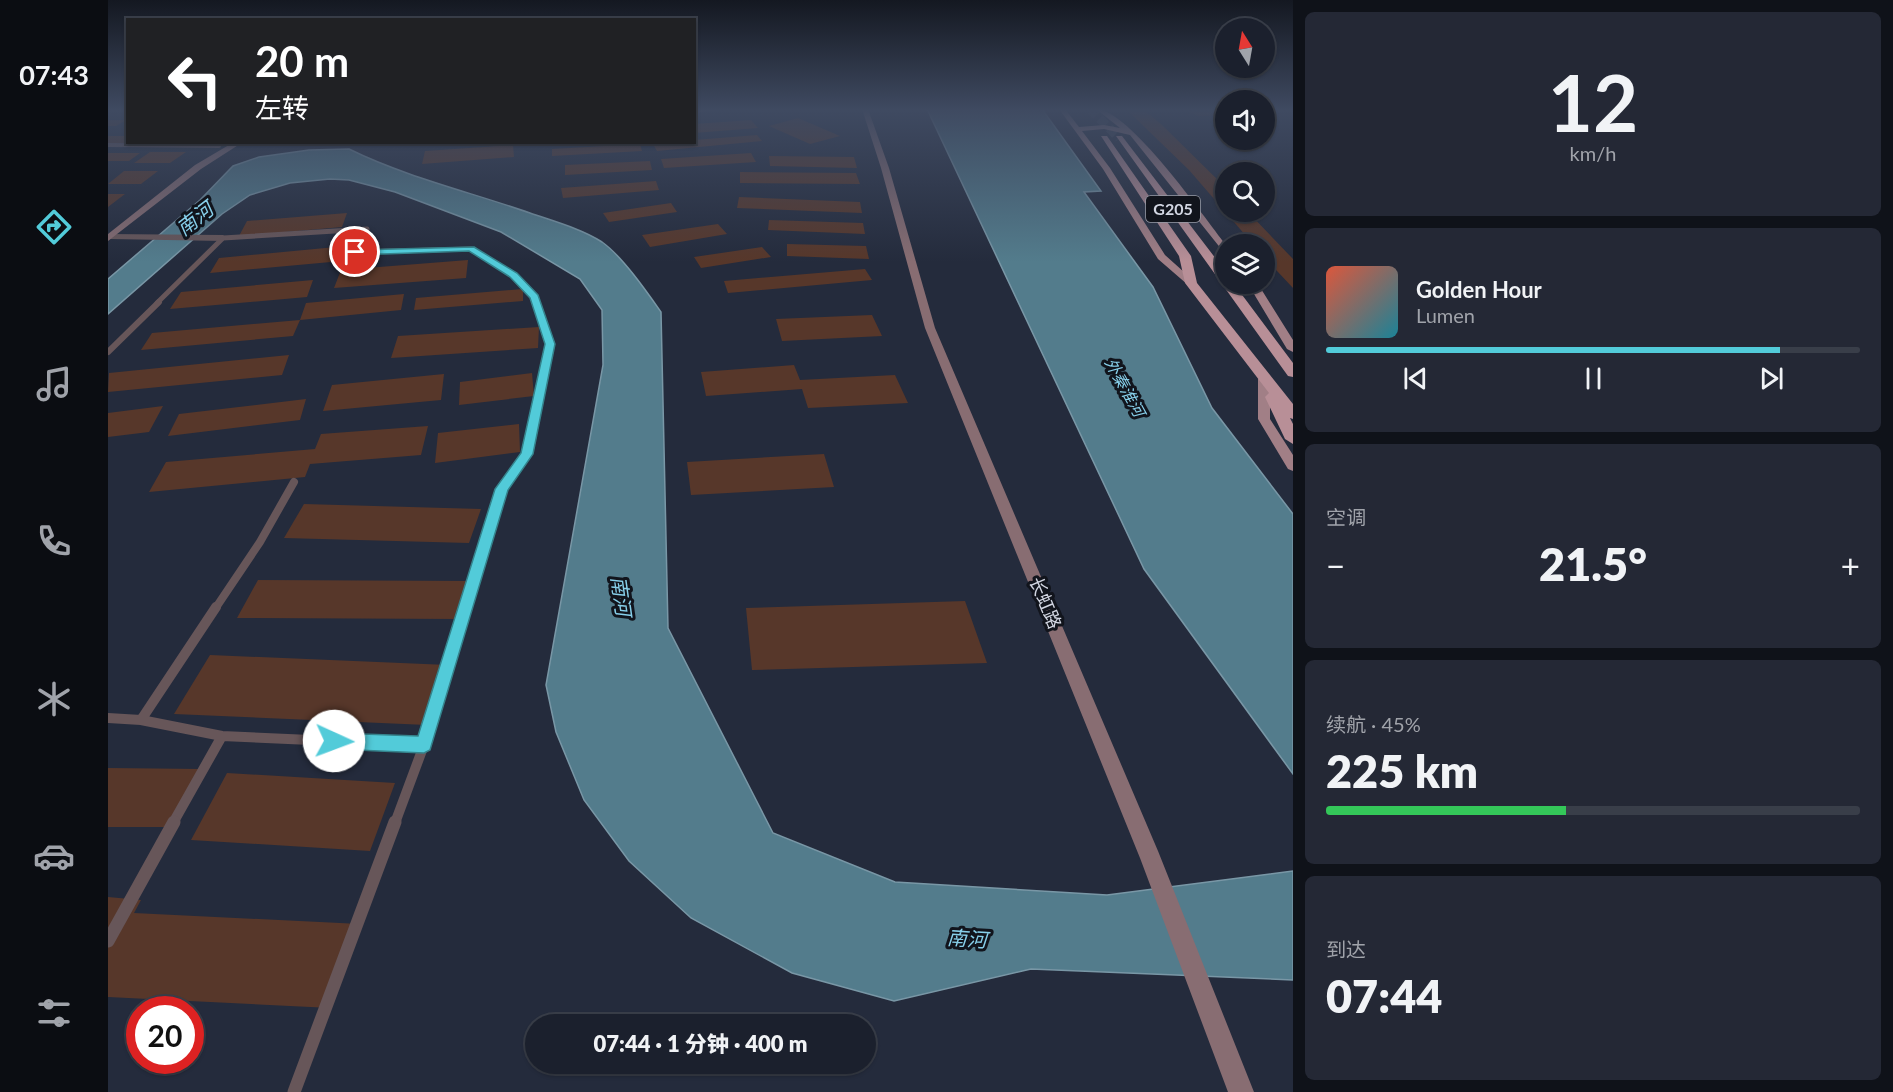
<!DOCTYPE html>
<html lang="zh">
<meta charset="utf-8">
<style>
body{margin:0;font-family:Lato,"Noto Sans SC",sans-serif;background:#242835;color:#f1f3f6;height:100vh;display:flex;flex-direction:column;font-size:22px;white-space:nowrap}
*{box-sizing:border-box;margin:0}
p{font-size:20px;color:#a0a3aa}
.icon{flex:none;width:33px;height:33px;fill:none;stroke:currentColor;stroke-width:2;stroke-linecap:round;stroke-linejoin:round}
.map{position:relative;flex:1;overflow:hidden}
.side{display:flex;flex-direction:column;gap:12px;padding:12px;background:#0f1219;width:600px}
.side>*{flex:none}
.guide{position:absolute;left:18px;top:18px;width:570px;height:126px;border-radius:0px;box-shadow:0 2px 4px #0004,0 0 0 2px #393e49;background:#202124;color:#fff;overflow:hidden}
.needle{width:39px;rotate:349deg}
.controls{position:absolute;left:1107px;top:18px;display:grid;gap:12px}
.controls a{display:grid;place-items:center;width:60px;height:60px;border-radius:50%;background:#1b202d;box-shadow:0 2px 4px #0004,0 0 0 2px #393e49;font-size:30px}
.speed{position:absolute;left:18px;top:996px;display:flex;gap:12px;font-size:30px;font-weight:700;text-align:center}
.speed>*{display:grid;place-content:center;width:78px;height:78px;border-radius:50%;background:#1b202d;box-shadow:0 2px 4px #0004,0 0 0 2px #393e49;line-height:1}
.speed .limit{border:9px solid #d22;background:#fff;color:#111}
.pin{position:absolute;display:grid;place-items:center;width:51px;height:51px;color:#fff;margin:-26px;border:3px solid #fff;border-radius:50%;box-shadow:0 2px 6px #0007}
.me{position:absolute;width:66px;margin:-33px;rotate:92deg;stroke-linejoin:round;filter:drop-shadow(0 0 4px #0008)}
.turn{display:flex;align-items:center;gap:21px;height:126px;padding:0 30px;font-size:27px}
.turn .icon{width:78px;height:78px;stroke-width:2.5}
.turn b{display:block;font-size:42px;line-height:51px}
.big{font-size:45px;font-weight:800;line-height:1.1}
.side .tile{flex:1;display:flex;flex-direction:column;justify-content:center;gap:9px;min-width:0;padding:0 21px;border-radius:9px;background:#242835}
.side .dial{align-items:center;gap:0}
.dial b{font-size:78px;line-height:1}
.song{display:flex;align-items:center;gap:18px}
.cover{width:72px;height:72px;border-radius:9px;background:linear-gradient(135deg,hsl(10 70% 55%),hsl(190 70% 35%))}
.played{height:6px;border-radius:3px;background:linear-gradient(90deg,#52cbd9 85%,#393e49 85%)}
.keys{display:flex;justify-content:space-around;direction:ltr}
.heat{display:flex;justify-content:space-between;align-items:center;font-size:33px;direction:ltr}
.charge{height:9px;border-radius:4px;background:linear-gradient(90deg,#34c759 45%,#393e49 0)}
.trip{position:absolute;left:417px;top:1014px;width:351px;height:60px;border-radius:30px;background:#1b202d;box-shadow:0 2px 4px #0004,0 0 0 2px #393e49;font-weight:800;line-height:60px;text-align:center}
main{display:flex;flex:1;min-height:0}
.menu{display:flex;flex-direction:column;width:108px;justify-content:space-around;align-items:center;background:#0b0d12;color:#a0a3aa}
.menu .icon{width:42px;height:42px}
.menu .current{color:#52cbd9}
.menu b{font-size:27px;color:#f1f3f6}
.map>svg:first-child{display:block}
.water{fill:#537c8c;stroke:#7997a6;stroke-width:1.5}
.building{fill:#57372a}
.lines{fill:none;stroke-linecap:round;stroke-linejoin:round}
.highway-tunnel{stroke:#3e4555;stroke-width:9;stroke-dasharray:9 4.5;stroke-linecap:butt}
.lane-far5{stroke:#675659;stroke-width:4}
.lane-far4{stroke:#675659;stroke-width:5}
.lane-far3{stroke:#675659;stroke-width:6}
.lane-far2{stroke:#675659;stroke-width:8}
.lane-far1{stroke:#675659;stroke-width:10}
.lane{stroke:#675659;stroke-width:13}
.street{fill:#675659;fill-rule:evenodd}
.secondary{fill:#886d72;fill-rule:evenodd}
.primary{fill:#a17f86;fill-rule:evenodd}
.highway{fill:#b88f97;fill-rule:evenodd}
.route{fill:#52cbd9;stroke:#35848d;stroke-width:1.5}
.labels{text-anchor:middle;stroke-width:6;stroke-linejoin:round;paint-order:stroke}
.shield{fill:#11141c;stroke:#989ca7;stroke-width:1.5}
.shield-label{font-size:16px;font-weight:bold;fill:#d2d6e2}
.far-water-label{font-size:16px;font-style:italic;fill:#87cfea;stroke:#11141c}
.street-label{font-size:18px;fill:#d2d6e2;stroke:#11141c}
.water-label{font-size:20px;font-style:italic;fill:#87cfea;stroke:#11141c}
</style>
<main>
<nav class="menu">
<b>07:43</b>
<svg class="icon current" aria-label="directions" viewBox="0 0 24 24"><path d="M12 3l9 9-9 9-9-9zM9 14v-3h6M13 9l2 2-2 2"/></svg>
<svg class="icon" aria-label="music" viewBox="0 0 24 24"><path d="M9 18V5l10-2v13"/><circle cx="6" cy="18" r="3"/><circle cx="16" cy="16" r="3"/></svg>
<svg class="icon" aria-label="phone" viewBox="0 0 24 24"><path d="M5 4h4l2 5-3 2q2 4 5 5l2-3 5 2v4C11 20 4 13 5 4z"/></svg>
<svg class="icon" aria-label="climate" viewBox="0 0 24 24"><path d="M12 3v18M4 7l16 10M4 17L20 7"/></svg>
<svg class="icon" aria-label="car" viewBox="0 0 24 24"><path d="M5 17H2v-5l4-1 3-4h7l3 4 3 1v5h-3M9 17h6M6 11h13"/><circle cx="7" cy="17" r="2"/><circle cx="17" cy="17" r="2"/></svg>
<svg class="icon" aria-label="filters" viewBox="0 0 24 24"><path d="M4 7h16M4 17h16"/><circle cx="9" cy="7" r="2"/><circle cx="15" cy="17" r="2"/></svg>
</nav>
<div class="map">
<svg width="1185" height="1092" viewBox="0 0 1185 1092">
<rect width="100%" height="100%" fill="#242b3c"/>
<!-- water -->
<path class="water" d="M819,109H934L993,191L976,192L1045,287L1104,408L1185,514V774L1036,569Z
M241,149C298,177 362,192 422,213C445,221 474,229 494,242C514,256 539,292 553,312L560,628L665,833L787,882L999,895L1185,871V980L923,969L786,1001L684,973L583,918L521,861L476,800L448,732L438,685L495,365L494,310L472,279L393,232L287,192L241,180L222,179L182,183L142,195L114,214L0,314V279L92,200L125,166L151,157L201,150Z"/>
<!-- building -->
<path class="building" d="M1018,109H1035L1053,124L1118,188V212H1140L1185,259V288L1156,257V244H1145L1081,170Z
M1118,111V115L1090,116L1082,112Z
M690,118L732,136L702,144L661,126Z
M0,120H18L8,126H0Z
M643,120L650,128L586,133V124Z
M649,135L654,141L549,151L545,144L586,142V140Z
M0,136H20V143H0Z
M532,144L534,151L444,156V149Z
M405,145L406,157L314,164L317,151Z
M42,152H78L62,163H26Z
M0,153H32L21,161H0Z
M643,153L648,162L556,168L553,159Z
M661,156L746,157L749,168L662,166Z
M542,161L544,170L457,175V165Z
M16,171H50L33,184H0Z
M632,172L748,173L752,184L632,183Z
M548,181L551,190L455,198L453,188Z
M0,194H17L0,207Z
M631,197L752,202L754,213L629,208Z
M563,203L569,212L501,222L495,213Z
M239,213L234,227L131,236L139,221Z
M661,220L755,223L757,234L660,230Z
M610,224L619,234L542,247L534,235Z
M679,244L758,246L761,259L679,256Z
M228,247L223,262L102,273L111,258Z
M654,247L663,257L593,268L586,257Z
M360,260L358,278L226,288L233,270Z
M757,269L764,280L620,293L616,281Z
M205,280L199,297L62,309L73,292Z
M415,289V301L306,310L308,298Z
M296,294L293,310L192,320L198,303Z
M764,315L774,336L674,341L668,319Z
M192,320L185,336L33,350L44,333Z
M431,327L430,348L283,358L290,336Z
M181,355L174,375L0,392L1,373Z
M686,365L692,380L787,375L800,403L700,408L694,389L598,396L593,372Z
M424,373L426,396L351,405L352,382Z
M336,374L333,400L215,411L224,385Z
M198,399L192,420L60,436L71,414Z
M55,406L41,432L0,437V413Z
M411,424L412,452L327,463L330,433Z
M320,426L313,455L202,464L197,477L41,492L58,462L207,449L213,434Z
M716,454L726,487L583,495L579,462Z
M196,504L373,509L361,543L176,538Z
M150,580L362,581L351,619L129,618Z
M857,601L879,663L644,670L638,608Z
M102,655L340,665L319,725L66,714Z
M0,768L93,769L63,827H0Z
M119,773L287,783L262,851L83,840Z
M0,897L33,900L26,913L252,924L223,1008L0,997Z"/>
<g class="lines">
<!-- highway-tunnel -->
<path class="highway-tunnel" d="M982,109L1011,138"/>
<!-- lane-far5 -->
<path class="lane-far5" d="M0,145L111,146"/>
<!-- lane-far4 -->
<path class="lane-far4" d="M49,303L115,238L259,229L247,252L363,249L406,275L426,297L428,303"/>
<!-- lane-far3 -->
<path class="lane-far3" d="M0,352L51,302
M422,439L442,344L428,302"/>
<!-- lane-far2 -->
<path class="lane-far2" d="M107,609L152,542L186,482
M357,609L394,489L419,454L423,437"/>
<!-- lane-far1 -->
<path class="lane-far1" d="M0,718L33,720L114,736L316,745
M33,720L108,607
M65,823L114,736
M287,823L316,745L358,607"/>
<!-- lane -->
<path class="lane" d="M0,941L66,822
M186,1092L287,822"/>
<!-- street -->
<path class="street" d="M0,234L115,235L119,238L115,241L2,239Z"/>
<!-- secondary -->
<path class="secondary" d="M586,109H621L586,113Z
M754,109H760L781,168L827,328L1050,851L1146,1092H1120L1032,858L817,328L773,168Z
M126,142H135L93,169L0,241V234L87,165Z"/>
<!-- primary -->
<path class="primary" d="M951,109H957L971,127L996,125L1012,128L988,109C1021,109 1096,217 1118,245V255L1022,135L996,129L974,131L1002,168L1057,255L1086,281V285H1080L1050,259L995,169Z
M1140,284H1150L1185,340V352L1179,349Z
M1156,375L1162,379V419L1185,455V471L1180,469L1150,419V379Z"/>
<!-- highway -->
<path class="highway" d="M993,136H999L1083,256L1089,283L1185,404V419L1182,418L1185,424V444L1177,439L1157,397L1161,393L1077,283L1071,256Z
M1008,136H1014L1118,272V284H1126L1185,363V377L1180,376Z"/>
</g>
<!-- sky -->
<linearGradient id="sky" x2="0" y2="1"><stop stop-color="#141821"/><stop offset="0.42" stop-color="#3f4a61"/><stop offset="1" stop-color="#3f4a61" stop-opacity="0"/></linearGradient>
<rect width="1185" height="262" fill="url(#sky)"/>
<!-- route -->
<path class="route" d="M366,247L409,273L430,295L447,344L425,454L400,490L322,750L316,753L226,749L220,747L218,741L220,735L226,733L310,736L387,489L413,453L437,344L422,298L402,277L361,251L247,255L243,252L247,250Z"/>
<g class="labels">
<!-- shield labels -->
<rect class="shield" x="1038" y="196" width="54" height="26" rx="4.5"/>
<g class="shield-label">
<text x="1065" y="215">G205</text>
</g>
<!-- far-water labels -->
<g class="far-water-label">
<text transform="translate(1017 387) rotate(61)" y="6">外秦淮河</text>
</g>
<!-- street labels -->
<g class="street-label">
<text transform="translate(937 603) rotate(67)" y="6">长虹路</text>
</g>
<!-- water labels -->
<g class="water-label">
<text transform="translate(87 219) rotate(-38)" y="7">南河</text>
<text transform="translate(513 596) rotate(82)" y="7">南河</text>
<text transform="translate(859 939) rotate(4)" y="7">南河</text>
</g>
</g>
</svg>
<div class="controls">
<a><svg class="needle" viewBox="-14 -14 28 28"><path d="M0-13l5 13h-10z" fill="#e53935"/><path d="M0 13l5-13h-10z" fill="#a0a3aa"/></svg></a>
<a><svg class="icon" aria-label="sound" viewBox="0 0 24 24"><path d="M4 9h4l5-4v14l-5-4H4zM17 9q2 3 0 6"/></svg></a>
<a><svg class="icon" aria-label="search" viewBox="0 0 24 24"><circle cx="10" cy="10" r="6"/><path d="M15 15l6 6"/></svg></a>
<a><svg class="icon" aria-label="layers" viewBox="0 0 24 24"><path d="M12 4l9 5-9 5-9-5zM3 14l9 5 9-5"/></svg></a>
</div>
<div class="speed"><div class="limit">20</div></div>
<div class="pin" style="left:247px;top:252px;background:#d93025"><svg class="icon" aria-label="arrive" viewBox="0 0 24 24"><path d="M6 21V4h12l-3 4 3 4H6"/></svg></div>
<svg class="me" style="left:226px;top:741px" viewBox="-20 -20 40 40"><circle r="19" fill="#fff"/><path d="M0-13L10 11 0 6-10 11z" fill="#52cbd9"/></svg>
<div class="trip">07:44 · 1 分钟 · 400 m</div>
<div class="guide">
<div class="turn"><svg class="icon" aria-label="left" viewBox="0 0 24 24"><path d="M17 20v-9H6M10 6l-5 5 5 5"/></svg><div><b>20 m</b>左转</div></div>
</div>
</div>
<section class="side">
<div class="tile dial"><b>12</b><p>km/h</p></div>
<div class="tile">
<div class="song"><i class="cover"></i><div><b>Golden Hour</b><p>Lumen</p></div></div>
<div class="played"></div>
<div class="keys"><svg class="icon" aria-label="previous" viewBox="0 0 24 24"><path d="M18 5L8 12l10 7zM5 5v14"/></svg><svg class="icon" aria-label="pause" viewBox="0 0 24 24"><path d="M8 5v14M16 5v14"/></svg><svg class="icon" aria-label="next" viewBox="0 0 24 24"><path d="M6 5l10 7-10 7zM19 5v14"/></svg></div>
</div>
<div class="tile"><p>空调</p>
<div class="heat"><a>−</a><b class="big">21.5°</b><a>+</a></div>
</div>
<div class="tile"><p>续航 · 45%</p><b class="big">225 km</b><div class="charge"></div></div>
<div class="tile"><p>到达</p><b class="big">07:44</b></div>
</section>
</main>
